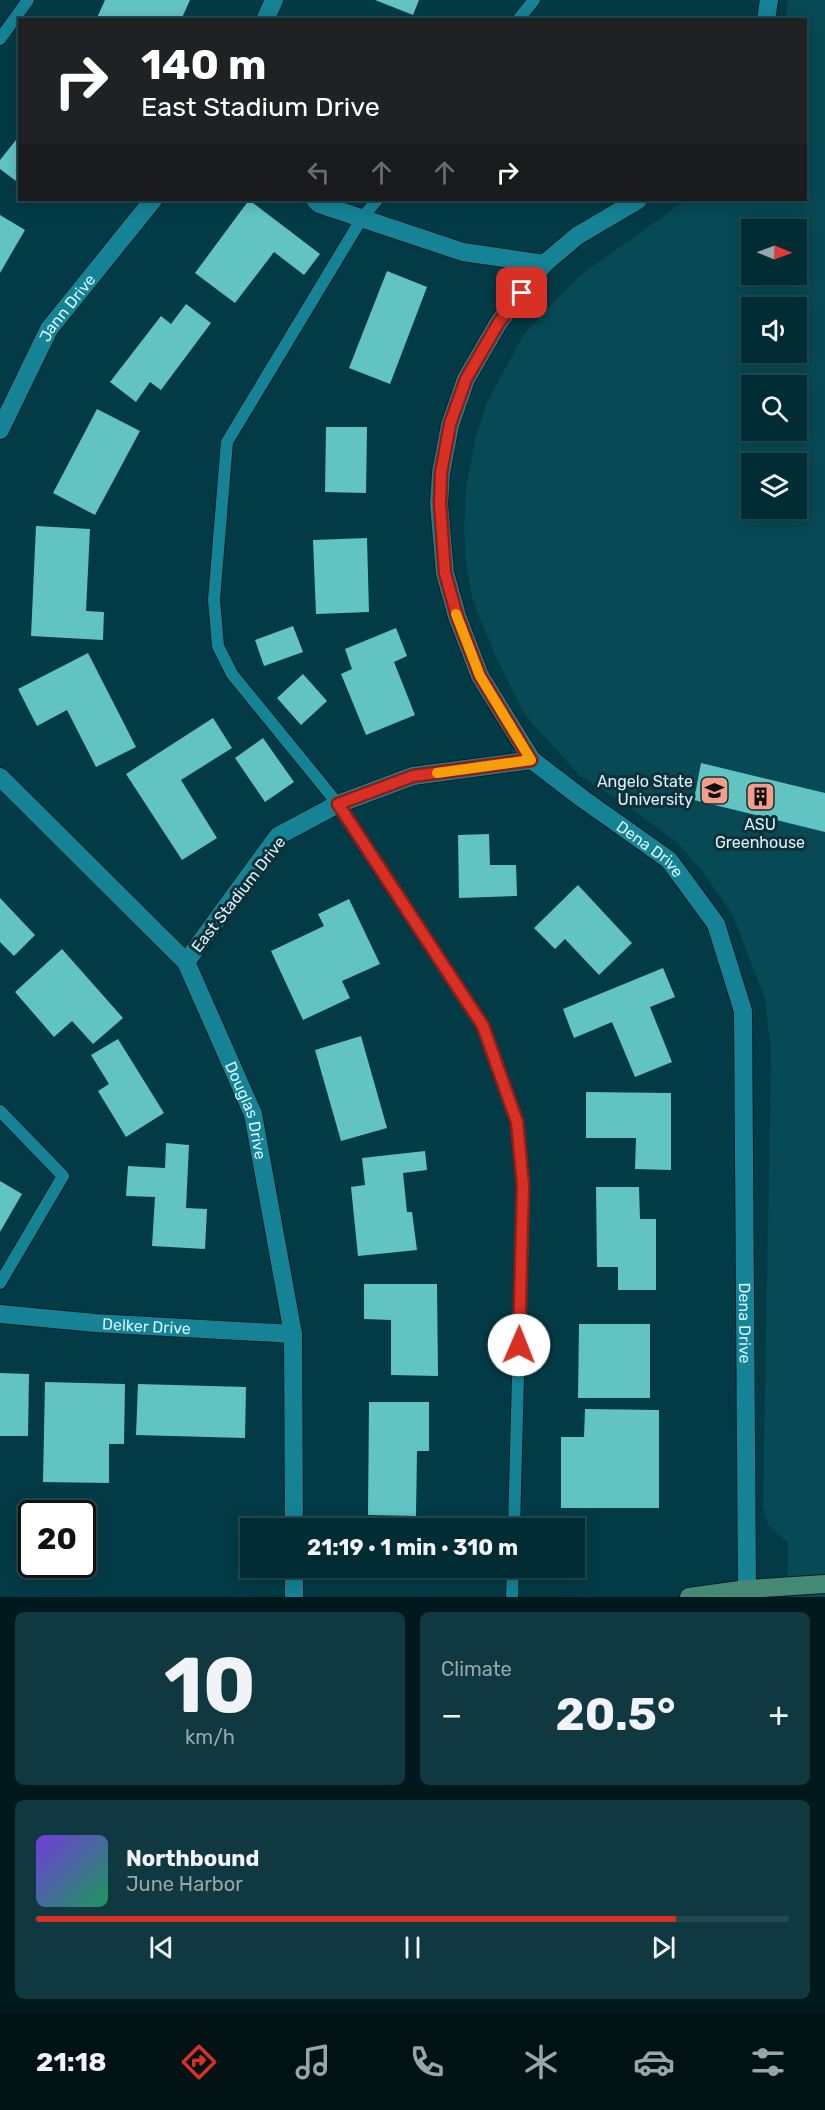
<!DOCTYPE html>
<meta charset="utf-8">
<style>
body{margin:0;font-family:Rubik,sans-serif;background:#103840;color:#f1f3f6;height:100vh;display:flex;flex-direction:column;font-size:22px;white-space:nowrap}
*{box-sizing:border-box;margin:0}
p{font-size:20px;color:#96a7ac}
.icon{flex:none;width:33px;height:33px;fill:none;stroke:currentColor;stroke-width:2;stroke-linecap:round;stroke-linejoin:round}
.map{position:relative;height:1597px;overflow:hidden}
.sheet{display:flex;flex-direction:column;gap:15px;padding:15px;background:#01181d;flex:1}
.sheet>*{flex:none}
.guide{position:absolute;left:18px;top:18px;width:789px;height:183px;border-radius:0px;box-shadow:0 3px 15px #0003,0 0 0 2px #23484f;background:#202124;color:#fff;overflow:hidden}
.needle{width:39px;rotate:91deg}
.fabs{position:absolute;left:741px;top:219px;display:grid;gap:12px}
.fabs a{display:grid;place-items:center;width:66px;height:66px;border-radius:0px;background:#022c34;box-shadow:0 3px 15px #0003,0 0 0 2px #23484f;font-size:30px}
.speed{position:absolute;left:18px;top:1500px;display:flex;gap:12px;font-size:30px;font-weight:700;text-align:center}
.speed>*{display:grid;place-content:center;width:78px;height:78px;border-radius:50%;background:#022c34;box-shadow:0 3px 15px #0003,0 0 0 2px #23484f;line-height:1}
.speed .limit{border:3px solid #111;border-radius:9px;background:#fff;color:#111}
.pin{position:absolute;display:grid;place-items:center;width:51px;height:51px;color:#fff;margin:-26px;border-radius:12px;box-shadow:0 3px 9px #0006}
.me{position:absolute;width:66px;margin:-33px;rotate:1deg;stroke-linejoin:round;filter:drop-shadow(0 0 4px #0008)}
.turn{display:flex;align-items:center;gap:21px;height:126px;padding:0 24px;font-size:27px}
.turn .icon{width:78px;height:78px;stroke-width:2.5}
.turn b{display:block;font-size:42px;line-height:51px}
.lanes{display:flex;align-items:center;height:57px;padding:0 24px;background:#0003;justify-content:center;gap:30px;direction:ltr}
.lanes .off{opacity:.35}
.big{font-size:45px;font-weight:700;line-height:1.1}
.sheet .tile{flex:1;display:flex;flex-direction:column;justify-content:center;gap:9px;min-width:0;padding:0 21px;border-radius:9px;background:#103840}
.sheet .dial{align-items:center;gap:0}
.dial b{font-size:78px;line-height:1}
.song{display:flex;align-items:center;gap:18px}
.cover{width:72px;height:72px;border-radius:9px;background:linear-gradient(135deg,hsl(260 70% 55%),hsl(150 70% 35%))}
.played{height:6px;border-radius:3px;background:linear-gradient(90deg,#d93025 85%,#23484f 85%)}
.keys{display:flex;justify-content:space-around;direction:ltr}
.heat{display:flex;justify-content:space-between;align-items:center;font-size:33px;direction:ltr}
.sheet .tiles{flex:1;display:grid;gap:15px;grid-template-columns:1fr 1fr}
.tile:last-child{grid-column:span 2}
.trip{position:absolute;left:240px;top:1518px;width:345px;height:60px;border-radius:0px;background:#022c34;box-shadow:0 3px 15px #0003,0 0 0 2px #23484f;font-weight:700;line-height:60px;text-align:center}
.dock{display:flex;height:96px;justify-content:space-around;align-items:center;background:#011215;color:#96a7ac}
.dock .icon{width:42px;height:42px}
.dock .current{color:#d93025}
.dock b{font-size:27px;color:#f1f3f6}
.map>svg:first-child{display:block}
.built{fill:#074954;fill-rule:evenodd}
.building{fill:#61c4c3}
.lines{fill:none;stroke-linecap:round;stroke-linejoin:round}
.lane-casing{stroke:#022026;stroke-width:14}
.street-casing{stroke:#022026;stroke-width:20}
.secondary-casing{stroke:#022026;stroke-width:20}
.lane{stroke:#158296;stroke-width:12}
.street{stroke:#158296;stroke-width:18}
.secondary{stroke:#458974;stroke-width:18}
.route-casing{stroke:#8d1f18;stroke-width:15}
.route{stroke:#d93025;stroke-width:10}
.slow{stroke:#f59e0b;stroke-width:10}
.labels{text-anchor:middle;stroke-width:6;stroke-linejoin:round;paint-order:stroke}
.street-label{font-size:16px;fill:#d3f5fe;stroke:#112f36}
.poi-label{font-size:16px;fill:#d3f5fe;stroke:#112f36;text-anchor:end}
</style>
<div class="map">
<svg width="825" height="1597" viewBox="0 0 825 1597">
<rect width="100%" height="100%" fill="#023b46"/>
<!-- built -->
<path class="built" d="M788,0H825V1597H787L788,1543L768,1525L763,1508L771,1054L765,998L733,916L706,876L678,843L626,805L579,775L525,715L497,660L473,600L466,565L464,529L466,489L475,440L487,402L523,336L543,313L582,274L686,200H806V20L785,19ZM752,230H796V274H752ZM752,308H796V352H752ZM752,386H796V430H752ZM752,464H796V508H752Z"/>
<!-- building -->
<path class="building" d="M105,0H190L181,20H96Z
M375,0H419L413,15Z
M20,135V184L0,169V160Z
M249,200L320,254L304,275L274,252L235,303L195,273Z
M0,215L25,230L0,273Z
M387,271L427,287L390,384L349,368Z
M186,304L211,323L161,390L150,382L136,402L110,382L161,316L171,324Z
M97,409L140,431L95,515L53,493Z
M326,427H367L366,493L325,492Z
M36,526L90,529L86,611L104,612L103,640L31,636Z
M367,538L369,612L316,614L313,540Z
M293,626L303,652L264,666L255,640Z
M396,628L407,656L394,662L415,715L366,735L341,674L352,669L345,649Z
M88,653L136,747L96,767L67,710L37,726L18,689Z
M303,674L327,701L301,725L277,698Z
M213,718L232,748L181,780L217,838L182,860L126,774Z
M263,738L294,782L265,802L235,758Z
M701,763L825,793V832L694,800Z
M489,834L490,865H516L517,896L459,898L458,835Z
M578,885L632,943L599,975L565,939L555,949L534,928Z
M0,898L35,935L14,956L0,942Z
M349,899L380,964L342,981L350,998L303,1020L271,951L324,926L318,914Z
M62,949L123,1018L93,1044L72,1021L54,1037L15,992Z
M663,968L675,997L650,1007L672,1062L635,1077L612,1022L574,1038L563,1009Z
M361,1036L387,1128L341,1141L315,1050Z
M118,1039L164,1113L126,1137L98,1091L109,1084L91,1055Z
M586,1092L671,1093V1170L635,1169L636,1138H586Z
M166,1143L189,1145L186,1208L207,1209L205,1249L152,1246L155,1197L126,1196L128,1166L165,1168Z
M425,1151L427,1170L403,1173L407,1212H412L417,1250L358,1256L351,1187L365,1185L362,1158Z
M0,1181L22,1194L0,1232Z
M596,1187H639L640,1219H656V1290H618V1267H597Z
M364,1284H437L438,1376L391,1375V1320L364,1319Z
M579,1324H650V1398H578Z
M0,1373L29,1374L28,1436H0Z
M45,1382L125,1384L124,1444H109V1483L43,1482Z
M138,1384L246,1387L245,1438L136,1435Z
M369,1402H429V1451H417L416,1516L368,1515Z
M585,1409L659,1410V1508H561V1437H584Z"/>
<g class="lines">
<defs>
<path id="lane" d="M518,20L534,0
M0,39L28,0
M377,200L362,218L227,442L214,600L218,646L232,674L338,804L483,1026L517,1122L523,1185L514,1528
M0,1111L63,1176L0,1283
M512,1597L513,1568"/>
<g id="street">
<path d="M265,20L274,0"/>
<path d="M766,20L769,0"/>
<path d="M315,200L319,204L463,252L544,264"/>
<path id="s1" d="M638,200L577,236L544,264L499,322L466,379L450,425L441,473L439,504L445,573L457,616L480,676L532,760L583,799L669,860L716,924L743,1011L747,1589L751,1597"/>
<path id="s2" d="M0,430L49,329L153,200"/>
<path id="s3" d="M0,777L186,962L253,1114L293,1334L294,1528"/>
<path d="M186,962L278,836L338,804L413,776L532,760"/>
<path id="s4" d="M0,1314L95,1323L293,1334"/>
<path d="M294,1568V1597"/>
</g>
<path id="secondary" d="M689,1597L747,1589L825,1584"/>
</defs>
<!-- lane casing -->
<use href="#lane" class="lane-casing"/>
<!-- street casing -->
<use href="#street" class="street-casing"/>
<!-- secondary casing -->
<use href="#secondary" class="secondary-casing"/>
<!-- lane -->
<use href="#lane" class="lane"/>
<!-- street -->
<use href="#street" class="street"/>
<!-- secondary -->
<use href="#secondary" class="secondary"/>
</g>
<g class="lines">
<defs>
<path id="route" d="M519,1345L523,1185L517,1122L483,1026L338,804L413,776L531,760L480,676L457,616L445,573L440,504L441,473L450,424L466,379L499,322L522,293"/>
</defs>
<!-- route casing -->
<use href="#route" class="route-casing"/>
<!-- route -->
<use href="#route" class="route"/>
<!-- slow -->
<path class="slow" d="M437,773L531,760L480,676L456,614"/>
</g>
<!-- icons -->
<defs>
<symbol id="university-square" viewBox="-11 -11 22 22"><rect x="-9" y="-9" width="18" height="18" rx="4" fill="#f49e89" stroke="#112f36"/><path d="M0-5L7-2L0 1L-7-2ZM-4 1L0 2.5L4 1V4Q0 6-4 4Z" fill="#111"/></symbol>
<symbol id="building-square" viewBox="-11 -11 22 22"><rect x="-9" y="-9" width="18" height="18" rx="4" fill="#f49e89" stroke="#112f36"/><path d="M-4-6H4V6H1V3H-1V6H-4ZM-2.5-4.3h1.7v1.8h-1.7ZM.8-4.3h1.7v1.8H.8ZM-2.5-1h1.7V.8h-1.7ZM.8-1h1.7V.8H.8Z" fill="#111"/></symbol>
</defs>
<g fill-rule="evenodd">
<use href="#university-square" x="698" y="774" width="33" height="33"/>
<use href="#building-square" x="744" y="780" width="33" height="33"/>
</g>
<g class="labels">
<!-- street labels -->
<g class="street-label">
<text dy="6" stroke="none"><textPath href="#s2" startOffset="140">Jann Drive</textPath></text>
<text dy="6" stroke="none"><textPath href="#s1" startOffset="807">Dena Drive</textPath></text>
<text transform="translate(238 894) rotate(-52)" y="6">East Stadium Drive</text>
<text dy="6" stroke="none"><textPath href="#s3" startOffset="423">Douglas Drive</textPath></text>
<text dy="6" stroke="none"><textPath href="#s1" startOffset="1311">Dena Drive</textPath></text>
<text dy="6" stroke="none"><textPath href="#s4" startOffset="147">Delker Drive</textPath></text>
</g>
<!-- poi labels -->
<g class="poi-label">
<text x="693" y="787">Angelo State<tspan x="693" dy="18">University</tspan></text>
<text x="760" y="830" text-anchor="middle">ASU<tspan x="760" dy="18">Greenhouse</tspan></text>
</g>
</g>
</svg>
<div class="fabs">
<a><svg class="needle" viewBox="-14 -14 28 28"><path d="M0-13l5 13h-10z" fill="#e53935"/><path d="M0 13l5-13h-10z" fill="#96a7ac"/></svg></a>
<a><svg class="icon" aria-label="sound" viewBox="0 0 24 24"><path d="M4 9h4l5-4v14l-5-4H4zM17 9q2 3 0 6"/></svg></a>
<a><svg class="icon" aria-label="search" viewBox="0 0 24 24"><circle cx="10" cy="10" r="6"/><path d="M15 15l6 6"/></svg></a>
<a><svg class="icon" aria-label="layers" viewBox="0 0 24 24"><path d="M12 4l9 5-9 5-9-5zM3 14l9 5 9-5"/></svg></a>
</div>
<div class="speed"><div class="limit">20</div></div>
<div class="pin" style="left:522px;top:293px;background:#d93025"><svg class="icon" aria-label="arrive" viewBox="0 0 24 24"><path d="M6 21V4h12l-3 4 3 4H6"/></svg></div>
<svg class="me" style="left:519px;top:1345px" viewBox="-20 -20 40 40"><circle r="19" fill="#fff"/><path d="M0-13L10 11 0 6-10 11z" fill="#d93025"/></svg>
<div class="trip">21:19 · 1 min · 310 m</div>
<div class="guide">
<div class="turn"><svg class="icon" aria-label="right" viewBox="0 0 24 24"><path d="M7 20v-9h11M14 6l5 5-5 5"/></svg><div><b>140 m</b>East Stadium Drive</div></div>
<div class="lanes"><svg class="icon off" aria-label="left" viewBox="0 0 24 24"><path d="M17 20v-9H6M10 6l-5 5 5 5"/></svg><svg class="icon off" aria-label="ahead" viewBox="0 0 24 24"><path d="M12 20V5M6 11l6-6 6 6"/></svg><svg class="icon off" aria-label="ahead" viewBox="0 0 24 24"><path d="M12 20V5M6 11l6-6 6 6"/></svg><svg class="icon" aria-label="right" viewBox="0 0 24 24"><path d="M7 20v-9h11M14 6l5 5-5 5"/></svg></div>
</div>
</div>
<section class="sheet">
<div class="tiles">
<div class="tile dial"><b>10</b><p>km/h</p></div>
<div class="tile"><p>Climate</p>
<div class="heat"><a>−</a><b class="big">20.5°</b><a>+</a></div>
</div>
<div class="tile">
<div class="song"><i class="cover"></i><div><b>Northbound</b><p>June Harbor</p></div></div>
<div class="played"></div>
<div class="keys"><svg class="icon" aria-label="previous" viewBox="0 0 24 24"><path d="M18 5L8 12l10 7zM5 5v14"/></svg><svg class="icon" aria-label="pause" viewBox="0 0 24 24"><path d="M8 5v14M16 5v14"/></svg><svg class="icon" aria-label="next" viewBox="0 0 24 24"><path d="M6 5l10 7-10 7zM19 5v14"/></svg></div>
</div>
</div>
</section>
<nav class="dock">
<b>21:18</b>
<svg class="icon current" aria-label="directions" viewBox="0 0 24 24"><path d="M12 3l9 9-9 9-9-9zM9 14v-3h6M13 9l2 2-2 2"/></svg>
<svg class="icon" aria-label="music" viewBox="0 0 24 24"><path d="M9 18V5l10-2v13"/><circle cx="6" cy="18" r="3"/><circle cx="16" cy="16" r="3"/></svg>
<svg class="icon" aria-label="phone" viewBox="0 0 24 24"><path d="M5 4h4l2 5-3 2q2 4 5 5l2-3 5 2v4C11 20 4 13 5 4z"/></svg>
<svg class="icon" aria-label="climate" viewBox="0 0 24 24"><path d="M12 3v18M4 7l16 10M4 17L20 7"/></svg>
<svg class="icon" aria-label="car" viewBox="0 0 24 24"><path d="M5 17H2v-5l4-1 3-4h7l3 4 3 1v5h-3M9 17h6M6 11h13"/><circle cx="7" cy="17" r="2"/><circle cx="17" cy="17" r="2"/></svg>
<svg class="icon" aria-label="filters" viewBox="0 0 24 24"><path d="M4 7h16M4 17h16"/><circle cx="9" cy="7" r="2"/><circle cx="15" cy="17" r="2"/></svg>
</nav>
